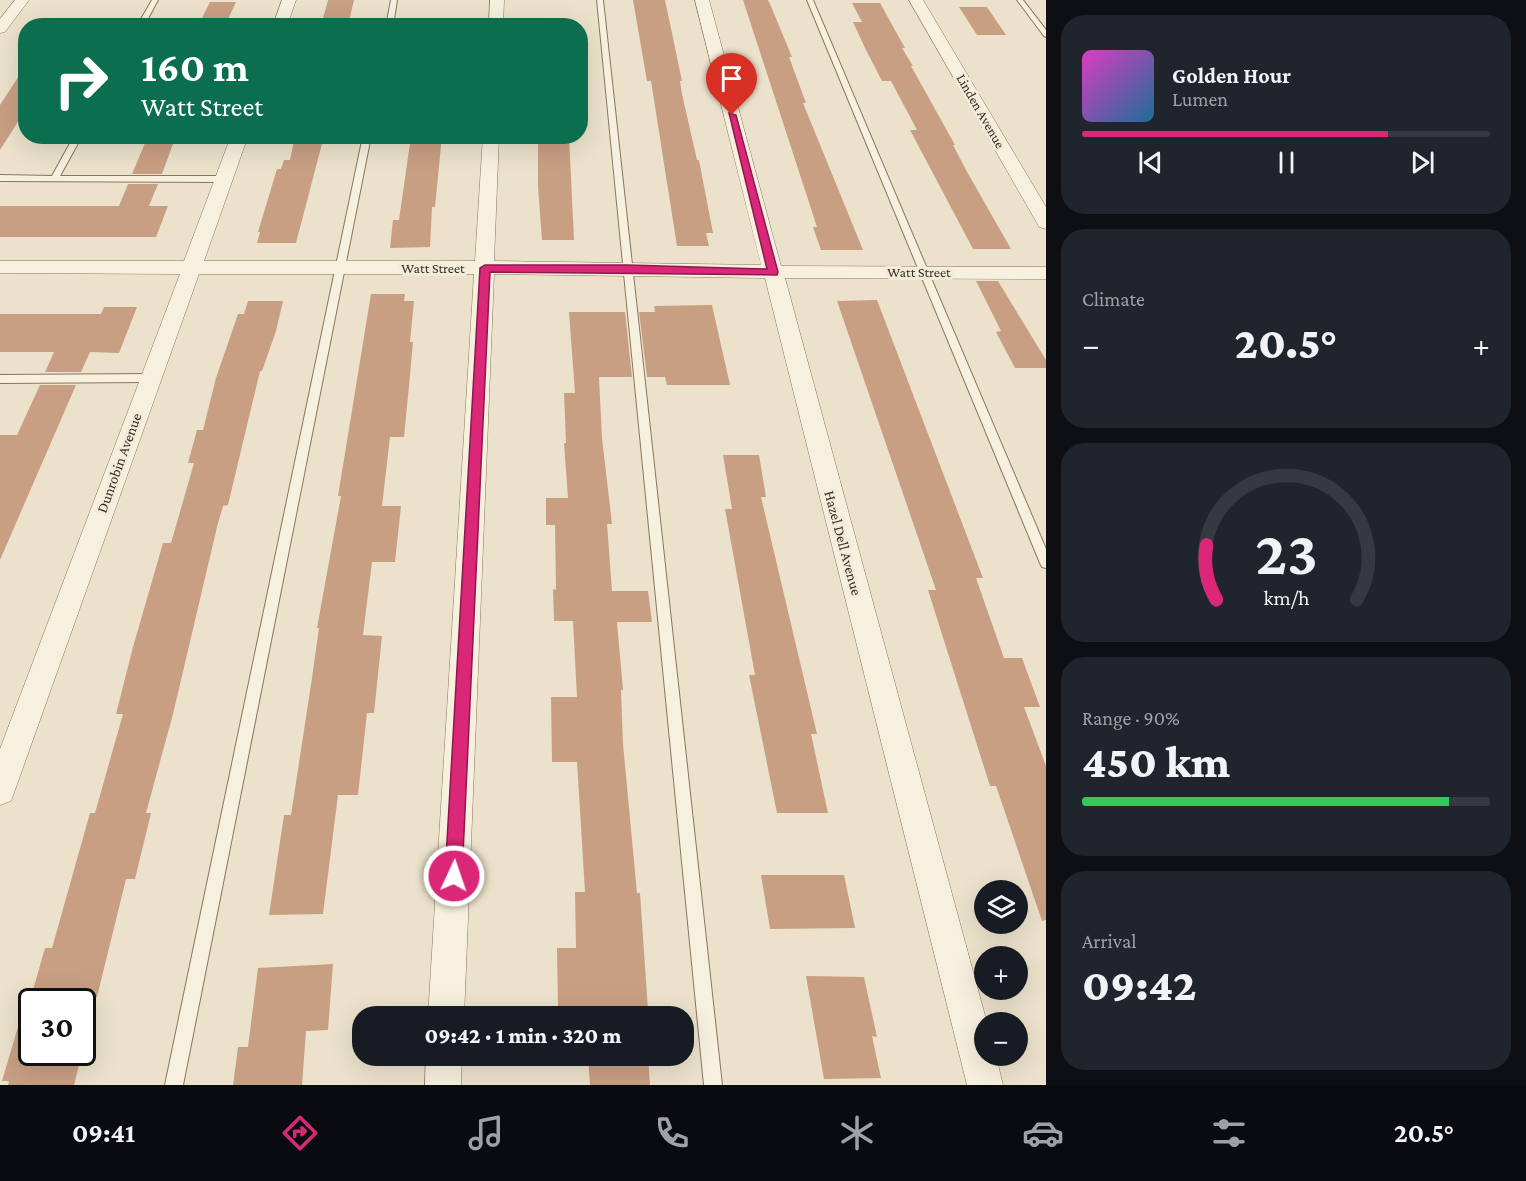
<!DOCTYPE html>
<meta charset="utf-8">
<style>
body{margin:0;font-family:"Crimson Pro",serif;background:#20242c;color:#f1f3f6;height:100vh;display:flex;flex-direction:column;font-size:22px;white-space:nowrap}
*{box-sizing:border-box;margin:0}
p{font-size:20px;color:#9ea1a6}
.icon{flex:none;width:33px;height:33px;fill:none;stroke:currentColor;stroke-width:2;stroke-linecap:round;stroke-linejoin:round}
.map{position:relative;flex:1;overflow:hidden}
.side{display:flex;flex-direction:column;gap:15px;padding:15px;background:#0d0f14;width:480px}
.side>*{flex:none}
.banner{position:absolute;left:18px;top:18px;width:570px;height:126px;border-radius:24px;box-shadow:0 6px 24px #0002;background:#0b6e4f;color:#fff;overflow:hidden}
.controls{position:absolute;left:974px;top:880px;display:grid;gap:12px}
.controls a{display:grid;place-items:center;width:54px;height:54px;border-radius:50%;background:#171b24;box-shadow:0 6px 24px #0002;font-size:30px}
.speed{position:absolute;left:18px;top:988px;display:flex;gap:12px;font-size:30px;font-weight:700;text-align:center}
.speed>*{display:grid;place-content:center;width:78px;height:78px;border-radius:50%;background:#171b24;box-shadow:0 6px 24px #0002;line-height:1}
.speed .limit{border:3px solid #111;border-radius:9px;background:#fff;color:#111}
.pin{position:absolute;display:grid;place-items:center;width:51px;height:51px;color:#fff;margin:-62px -26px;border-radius:50% 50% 50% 0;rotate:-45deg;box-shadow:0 0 6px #0007}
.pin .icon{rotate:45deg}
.me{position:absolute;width:66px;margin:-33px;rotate:3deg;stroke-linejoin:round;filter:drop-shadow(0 0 4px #0008)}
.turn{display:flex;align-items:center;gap:21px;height:126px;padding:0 24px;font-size:27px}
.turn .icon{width:78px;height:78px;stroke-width:2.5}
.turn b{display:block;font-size:42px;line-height:51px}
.big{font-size:45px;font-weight:800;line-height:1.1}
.side .widget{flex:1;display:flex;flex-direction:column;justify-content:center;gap:9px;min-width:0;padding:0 21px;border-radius:24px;background:#20242c}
.side .dial{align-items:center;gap:0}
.dial svg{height:156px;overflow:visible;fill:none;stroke:#363941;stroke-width:7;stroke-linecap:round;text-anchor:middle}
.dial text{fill:#f1f3f6;stroke:none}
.song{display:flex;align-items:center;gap:18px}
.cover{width:72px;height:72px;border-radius:9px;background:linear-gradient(135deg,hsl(310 70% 55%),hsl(200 70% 35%))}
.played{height:6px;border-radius:3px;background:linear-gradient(90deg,#db2777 75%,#363941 75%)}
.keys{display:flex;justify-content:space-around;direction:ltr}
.heat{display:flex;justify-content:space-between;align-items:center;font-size:33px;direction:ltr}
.charge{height:9px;border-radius:4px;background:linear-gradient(90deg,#34c759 90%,#363941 0)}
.trip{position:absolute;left:352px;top:1006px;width:342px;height:60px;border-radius:24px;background:#171b24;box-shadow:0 6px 24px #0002;font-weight:800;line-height:60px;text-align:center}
.tabs{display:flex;height:96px;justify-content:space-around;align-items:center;background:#090b0e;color:#9ea1a6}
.tabs .icon{width:42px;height:42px}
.tabs .on{color:#db2777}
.tabs b{font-size:27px;color:#f1f3f6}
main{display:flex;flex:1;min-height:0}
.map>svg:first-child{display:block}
.building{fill:#c89f83}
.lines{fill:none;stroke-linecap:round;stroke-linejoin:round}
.service-casing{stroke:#897560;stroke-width:2}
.minor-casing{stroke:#897560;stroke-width:1}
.service{fill:#f7f0de;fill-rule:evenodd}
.minor{fill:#f7f0de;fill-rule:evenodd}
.route{fill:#db2777;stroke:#8e194d;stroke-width:1.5}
.labels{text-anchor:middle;stroke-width:6;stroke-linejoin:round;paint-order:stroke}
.far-street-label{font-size:14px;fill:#3a2e22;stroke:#f4ecda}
.street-label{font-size:15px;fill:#3a2e22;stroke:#f4ecda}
</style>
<main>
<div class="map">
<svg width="1046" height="1085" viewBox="0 0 1046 1085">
<rect width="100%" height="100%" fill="#ece2cb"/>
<!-- building -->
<path class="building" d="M328,0H354L348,26H321Z
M633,0H665L682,81H680L682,94L697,160H699L713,233H706L709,246H677L651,81H647Z
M743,0H768L770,4L792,57H789L806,103H803L863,250H821L813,227H817Z
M210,2H236L225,26H198Z
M852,3H880L905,48H902L913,66H911L955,145H953L966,170L1011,249H973L910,130H917L891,81H882L865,48L853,22H862Z
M959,7H987L1006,35H977Z
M26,65V109L0,150V105Z
M148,136H176L162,174H132Z
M295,136H324L296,243H257L260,232H258L277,169H281L284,160H290Z
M411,136H442L435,207H432L430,247L390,248L393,220H399Z
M538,136H569L574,240H542L538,187Z
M128,184H158L149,206H168L156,237H0V206H119Z
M976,281H998L1046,360V368H1015L996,332L1001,331Z
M371,294H405L404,301H414L410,342H413L409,386L404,437H390L382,506H401L395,562H372L363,635L382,636L374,713H367L358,795H338L323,914L269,915L284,815H291L312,678L319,628H317L341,496H338Z
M877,300L983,578H976L1004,658H1022L1040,707H1024L1046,766V920L1042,921L996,786H990L928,590H936L837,301Z
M248,301H283L276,331L262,371H260L228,505L223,506L217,527L173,714L146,813H151L135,879H126L97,997H31L45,948H52L90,813H95L123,714H116L133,647L163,543H171L194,463H188L197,430H203L216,378L238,314H244Z
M712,305L730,385H667L665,377H647L639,312H655L654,306Z
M104,307H137L119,353L90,352L81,372H45L54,352H0V314H101Z
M569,312H625L632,377H599L602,438L612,524H607L612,591H648L652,622H617L623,690H621L623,744L637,893H640L648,1010L558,1009L557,948H576L575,892H585L577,762H552L551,697H577L573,621H554L553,589L556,590L555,525H546V498H568L564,443H566L564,393H575Z
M40,385H76L0,560V435H17Z
M723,455H759L766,497H761L817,734H811L828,813H777L749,675H755L725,509H732Z
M761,875H844L855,928L770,929Z
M333,964L328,1030L306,1031L302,1085H233L238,1047H248L258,968Z
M806,976L864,977L877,1037L872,1036L881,1078L824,1079Z
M25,1003L32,1004V1053H82L74,1085H8L9,1081H2Z
M588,1056H648L650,1085H590Z"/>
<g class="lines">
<defs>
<path id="service" d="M152,0H158L144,26H137Z
M391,0H397L393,26H386Z
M597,0H603L722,1085H704Z
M807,0H813L1046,549V568L1042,567L1040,563Z
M1017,0H1023L1046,30V37L1044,36Z
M74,136H82L60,176H224L228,179L224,182L0,181V175L52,176Z
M363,136H371L183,1085H165Z
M150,374L155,378L150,382L0,383V375Z"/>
<path id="minor" d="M15,0H29L5,32L0,33V19Z
M282,0H296L287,26H273Z
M490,0H504L503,26H489Z
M695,0H709L781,266L1046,267V279L785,278L987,1023H984V1056H996L1003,1085H967L765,278L494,274L464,1017H428L474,274H199L15,790L11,801L0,805V749L180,274L0,273V261H184L231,136H248L204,261H475L483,136H499L494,261L761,265Z
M909,0H923L1046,207V229L1039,227L1037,223Z
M426,1056H462L461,1085H425Z"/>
</defs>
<!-- service casing -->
<use href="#service" class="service-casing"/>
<!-- minor casing -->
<use href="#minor" class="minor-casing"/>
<!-- service -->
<use href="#service" class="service"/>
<!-- minor -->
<use href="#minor" class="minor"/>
</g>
<!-- route -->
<path class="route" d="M729,113L736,115L778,272L777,275L490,272L462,876L460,882L454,885L447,882L445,876L480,268L485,265H628L767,269Z"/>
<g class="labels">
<!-- far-street labels -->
<g class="far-street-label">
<text transform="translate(981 111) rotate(60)" y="5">Linden Avenue</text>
<text x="433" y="273">Watt Street</text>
<text x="919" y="277">Watt Street</text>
</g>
<!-- street labels -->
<g class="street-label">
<text transform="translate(119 463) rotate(-70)" y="5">Dunrobin Avenue</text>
<text transform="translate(843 543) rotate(75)" y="5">Hazel Dell Avenue</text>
</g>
</g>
</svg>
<div class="controls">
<a><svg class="icon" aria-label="layers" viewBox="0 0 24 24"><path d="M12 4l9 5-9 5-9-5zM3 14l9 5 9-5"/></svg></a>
<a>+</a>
<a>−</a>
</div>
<div class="speed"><div class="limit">30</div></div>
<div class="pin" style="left:732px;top:115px;background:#d93025"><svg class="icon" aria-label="arrive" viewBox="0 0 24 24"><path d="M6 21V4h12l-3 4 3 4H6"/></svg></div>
<svg class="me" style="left:454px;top:876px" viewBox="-20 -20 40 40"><circle r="17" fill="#db2777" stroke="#fff" stroke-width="3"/><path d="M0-11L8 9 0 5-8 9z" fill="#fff"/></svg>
<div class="trip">09:42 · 1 min · 320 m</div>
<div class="banner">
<div class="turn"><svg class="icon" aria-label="right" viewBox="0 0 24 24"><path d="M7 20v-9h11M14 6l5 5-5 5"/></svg><div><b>160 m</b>Watt Street</div></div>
</div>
</div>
<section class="side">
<div class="widget">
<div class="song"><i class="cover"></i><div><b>Golden Hour</b><p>Lumen</p></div></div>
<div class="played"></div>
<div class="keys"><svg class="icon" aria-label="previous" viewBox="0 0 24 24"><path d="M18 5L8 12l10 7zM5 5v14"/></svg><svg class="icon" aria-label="pause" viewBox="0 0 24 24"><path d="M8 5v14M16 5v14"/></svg><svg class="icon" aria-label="next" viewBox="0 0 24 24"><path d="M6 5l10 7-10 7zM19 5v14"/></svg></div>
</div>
<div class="widget"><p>Climate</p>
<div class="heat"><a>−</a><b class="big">20.5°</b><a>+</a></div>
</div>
<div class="widget dial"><svg viewBox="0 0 100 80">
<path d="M14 69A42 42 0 1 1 86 69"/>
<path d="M14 69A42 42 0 0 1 9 41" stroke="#db2777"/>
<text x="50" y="56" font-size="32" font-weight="700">23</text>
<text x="50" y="72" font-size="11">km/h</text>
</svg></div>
<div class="widget"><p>Range · 90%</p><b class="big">450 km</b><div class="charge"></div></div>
<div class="widget"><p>Arrival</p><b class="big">09:42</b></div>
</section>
</main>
<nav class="tabs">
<b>09:41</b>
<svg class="icon on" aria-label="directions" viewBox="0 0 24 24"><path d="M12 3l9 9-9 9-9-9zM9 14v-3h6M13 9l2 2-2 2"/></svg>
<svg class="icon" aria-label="music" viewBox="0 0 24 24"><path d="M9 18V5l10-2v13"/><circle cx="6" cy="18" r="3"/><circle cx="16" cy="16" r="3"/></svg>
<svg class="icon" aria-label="phone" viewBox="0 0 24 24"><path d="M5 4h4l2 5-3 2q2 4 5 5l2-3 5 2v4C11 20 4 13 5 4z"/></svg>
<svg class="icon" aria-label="climate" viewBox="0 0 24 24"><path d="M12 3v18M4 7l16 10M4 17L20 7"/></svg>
<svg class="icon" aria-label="car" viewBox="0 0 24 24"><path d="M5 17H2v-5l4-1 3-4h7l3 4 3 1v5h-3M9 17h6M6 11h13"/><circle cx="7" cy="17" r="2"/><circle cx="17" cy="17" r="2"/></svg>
<svg class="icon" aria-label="filters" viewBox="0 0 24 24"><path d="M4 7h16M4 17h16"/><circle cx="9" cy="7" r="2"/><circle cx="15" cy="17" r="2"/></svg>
<b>20.5°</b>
</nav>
